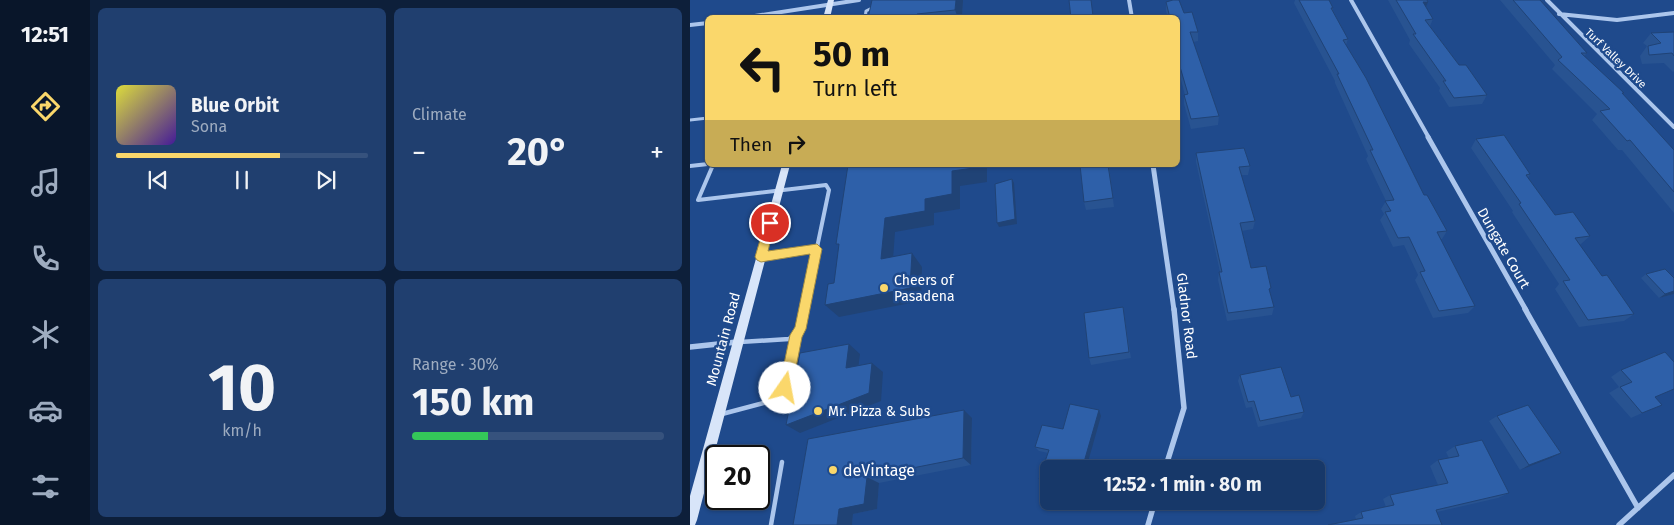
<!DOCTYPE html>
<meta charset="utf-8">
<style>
body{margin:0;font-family:"Fira Sans",sans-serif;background:#203f6f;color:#f1f3f6;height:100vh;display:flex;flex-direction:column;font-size:19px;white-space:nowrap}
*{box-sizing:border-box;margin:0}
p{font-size:16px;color:#9eacc0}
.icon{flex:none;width:28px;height:28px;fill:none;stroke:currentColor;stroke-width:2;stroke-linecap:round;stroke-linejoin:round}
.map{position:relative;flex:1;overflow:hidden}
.sheet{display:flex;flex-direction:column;gap:8px;padding:8px;background:#0d1f3a;width:600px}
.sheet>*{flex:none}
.hud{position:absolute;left:15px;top:15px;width:475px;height:152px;border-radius:8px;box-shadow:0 1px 4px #0004,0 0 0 1px #36527d;background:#fad76b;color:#111;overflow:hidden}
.speed{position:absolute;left:15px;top:445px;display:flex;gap:10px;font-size:25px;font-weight:700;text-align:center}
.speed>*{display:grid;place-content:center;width:65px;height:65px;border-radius:50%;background:#173869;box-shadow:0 1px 4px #0004,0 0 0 1px #36527d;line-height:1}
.speed .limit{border:2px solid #111;border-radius:8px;background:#fff;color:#111}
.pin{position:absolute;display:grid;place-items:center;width:42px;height:42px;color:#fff;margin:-21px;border:2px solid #fff;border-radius:50%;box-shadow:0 1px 5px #0007}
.me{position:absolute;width:55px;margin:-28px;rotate:12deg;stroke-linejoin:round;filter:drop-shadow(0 0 4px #0008)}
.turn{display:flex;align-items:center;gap:18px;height:105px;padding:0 25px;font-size:22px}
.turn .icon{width:65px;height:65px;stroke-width:2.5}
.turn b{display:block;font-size:35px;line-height:42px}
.then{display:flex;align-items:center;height:48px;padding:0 25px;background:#0003;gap:10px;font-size:19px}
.big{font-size:38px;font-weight:700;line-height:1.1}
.sheet .tile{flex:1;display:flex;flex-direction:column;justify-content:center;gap:8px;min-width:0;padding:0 18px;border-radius:8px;background:#203f6f}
.sheet .dial{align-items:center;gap:0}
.dial b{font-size:65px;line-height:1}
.song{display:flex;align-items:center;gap:15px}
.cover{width:60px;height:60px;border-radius:8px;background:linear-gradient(135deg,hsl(60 70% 55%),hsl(260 70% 35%))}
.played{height:5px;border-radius:2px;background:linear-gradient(90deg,#fad76b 65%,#36527d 65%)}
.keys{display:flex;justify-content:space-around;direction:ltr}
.heat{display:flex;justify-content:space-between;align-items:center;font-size:28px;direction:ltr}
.charge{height:8px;border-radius:4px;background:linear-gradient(90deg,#34c759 30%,#36527d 0)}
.sheet .tiles{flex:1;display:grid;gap:8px;grid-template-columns:repeat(2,1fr)}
.trip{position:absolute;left:350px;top:460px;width:285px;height:50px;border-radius:8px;background:#173869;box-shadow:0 1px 4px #0004,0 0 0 1px #36527d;font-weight:700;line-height:50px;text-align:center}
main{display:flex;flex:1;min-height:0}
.tabs{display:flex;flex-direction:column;width:90px;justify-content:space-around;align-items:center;background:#09162a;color:#9eacc0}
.tabs .icon{width:35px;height:35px}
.tabs .current{color:#fad76b}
.tabs b{font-size:22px;color:#f1f3f6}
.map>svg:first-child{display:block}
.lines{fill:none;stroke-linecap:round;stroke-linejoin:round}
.lane-far2{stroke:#acc6ec;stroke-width:3}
.lane-far1{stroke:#acc6ec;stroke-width:4}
.lane{stroke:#acc6ec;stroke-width:4.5}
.street-far2{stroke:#acc6ec;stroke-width:4}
.street-far1{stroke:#acc6ec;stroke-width:5}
.street{stroke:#acc6ec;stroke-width:5.5}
.secondary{fill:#d8e5f9;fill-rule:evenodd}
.wall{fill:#285391}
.shaded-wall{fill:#204376}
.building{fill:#2e60a9;stroke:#204376}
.route{fill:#fad76b;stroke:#a28c46}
.poi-dot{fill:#fad76b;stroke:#1f4a8c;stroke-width:2}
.labels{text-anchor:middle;stroke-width:5;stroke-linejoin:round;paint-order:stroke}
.far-street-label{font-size:11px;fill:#fff;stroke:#1f4a8c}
.street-label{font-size:14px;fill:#fff;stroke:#1f4a8c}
.poi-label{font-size:14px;fill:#fff;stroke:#1f4a8c;text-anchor:start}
.near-poi-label{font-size:16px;fill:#fff;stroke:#1f4a8c;text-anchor:start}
</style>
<main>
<nav class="tabs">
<b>12:51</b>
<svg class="icon current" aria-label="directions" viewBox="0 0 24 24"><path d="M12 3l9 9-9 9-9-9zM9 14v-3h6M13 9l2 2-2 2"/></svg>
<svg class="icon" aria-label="music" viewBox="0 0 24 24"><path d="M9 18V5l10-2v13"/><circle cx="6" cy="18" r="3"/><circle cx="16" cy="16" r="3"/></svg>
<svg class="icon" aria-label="phone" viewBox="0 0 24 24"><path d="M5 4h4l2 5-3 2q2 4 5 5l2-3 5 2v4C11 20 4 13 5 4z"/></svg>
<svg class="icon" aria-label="climate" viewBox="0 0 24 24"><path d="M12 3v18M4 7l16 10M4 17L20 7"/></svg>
<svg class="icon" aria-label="car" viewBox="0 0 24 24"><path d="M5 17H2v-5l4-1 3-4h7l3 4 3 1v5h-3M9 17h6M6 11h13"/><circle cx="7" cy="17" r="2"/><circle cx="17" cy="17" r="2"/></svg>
<svg class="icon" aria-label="filters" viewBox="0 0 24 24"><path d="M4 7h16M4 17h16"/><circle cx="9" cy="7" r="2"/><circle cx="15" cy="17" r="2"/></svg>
</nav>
<section class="sheet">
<div class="tiles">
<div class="tile">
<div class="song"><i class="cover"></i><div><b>Blue Orbit</b><p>Sona</p></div></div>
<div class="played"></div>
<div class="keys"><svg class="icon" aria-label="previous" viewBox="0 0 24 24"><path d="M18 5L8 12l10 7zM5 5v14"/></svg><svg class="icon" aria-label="pause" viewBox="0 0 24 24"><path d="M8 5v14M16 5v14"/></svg><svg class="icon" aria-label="next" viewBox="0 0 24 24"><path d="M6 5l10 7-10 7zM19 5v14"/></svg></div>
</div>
<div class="tile"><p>Climate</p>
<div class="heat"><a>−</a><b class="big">20°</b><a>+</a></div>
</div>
<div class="tile dial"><b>10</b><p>km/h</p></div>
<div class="tile"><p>Range · 30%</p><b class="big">150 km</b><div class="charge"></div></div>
</div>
</section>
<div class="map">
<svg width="984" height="525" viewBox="0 0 984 525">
<rect width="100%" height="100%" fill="#1f4a8c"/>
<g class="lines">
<!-- lane-far2 -->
<path class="lane-far2" d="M175,18L176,11L184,7L188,0
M0,120L18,118"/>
<!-- lane-far1 -->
<path class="lane-far1" d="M23,165L8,200L136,185L139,190L114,310
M0,166L18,164
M72,257L127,249"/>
<!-- lane -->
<path class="lane" d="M50,342L99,339C111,332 112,322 114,309
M32,414L81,401L94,393L106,335
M81,525L92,462"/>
<!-- street-far2 -->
<path class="street-far2" d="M439,0L442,18
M661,0L739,138
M857,0L984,127
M869,14L927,20L984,13
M52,18L169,0
M0,25L18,23"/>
<!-- street-far1 -->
<path class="street-far1" d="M738,137L836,310
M463,165L484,310"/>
<!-- street -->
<path class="street" d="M835,309L948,508
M0,347L47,342
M475,469L494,408L484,309
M458,525L465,501
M929,525L984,475"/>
<!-- secondary -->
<path class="secondary" d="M138,0H144L140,18H133Z
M92,165H100L7,520L5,525H0V496Z"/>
</g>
<!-- wall -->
<path class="wall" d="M182,0H273L272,18H178Z
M605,0H639L643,8V11L658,39L656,45L734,195L757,231L752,239H750L785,306L778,313L743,318L725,280L728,275L714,245L703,247L690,220L694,214L691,209L696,201L676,159L678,156L645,83V81L604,3Z
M698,0H737L736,7L743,19L740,26L769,65L797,95L792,104L759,107L749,91L750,88L719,44L720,40Z
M810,0H850L897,53L894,56L934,93L933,94L984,150V213L932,150H928L902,120L907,114L862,69L865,65Z
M476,2L494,13L508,32V41L503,42L529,116L528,125L501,129L494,104V95H495L488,69V18H478L476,11Z
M984,32V71L983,72L974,63L952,64L950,56L957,46L953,43L961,33Z
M786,139L840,174L838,178L865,215L900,236L891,244L889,245L912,276L944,314L934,321L889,327L865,289L869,284L822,212L823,211L781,148Z
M506,153L560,166L558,175H551L565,221L563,229L552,231L561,268L580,293L584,307L582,315L537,321L528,280L529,272H530L506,162Z
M419,165L424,207L396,210L394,202Z
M956,274L984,294L969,298L951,278Z
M433,307L441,358L401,365L399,358Z
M931,370L965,397L959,410L941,418L919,393L929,387L921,377Z
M550,375L601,397L614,412L611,418L568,427L562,407L556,408L548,381Z
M411,416L359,469V485L353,484L349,479L358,453L349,451L345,447L373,429Z
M807,416L871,453L830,470L799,421Z
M282,418L281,465L189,483L187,509L163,514L162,525H103L118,439Z
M765,446L819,493L808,498L747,512L666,519L665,516L671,512L696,507L693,499L700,495L748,485L740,466L748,460L759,458L756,452Z"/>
<!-- shaded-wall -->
<path class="shaded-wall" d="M266,0H273V1L272,18H268L265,10Z
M733,2H738L734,11Z
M291,165H297V182L270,186V209L244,213V225L205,232L202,273L191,259L195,218L262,171Z
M322,179L324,183L327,224L309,227L307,223Z
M222,253L232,267L231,301L149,317L135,305Z
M984,291V294L969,298L975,294Z
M159,344L170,354L167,377L156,368Z
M182,363L193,372L191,401L110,433L96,425Z
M274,410L282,418L281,465L273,458Z
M409,410L411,416L396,469H392Z
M871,453L861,458L830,470L839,465Z
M177,477L189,483L187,509L163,514L162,525H147L149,509Z"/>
<!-- building -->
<path class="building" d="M182,0H266L265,10L227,14V18H178Z
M379,0H401L403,16H401V18H381Z
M483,0H489L494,13L502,12L508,32H500L529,116L501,119L494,95L498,94L488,60V59L490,58L488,47V18H480L476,2Z
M609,0H639L643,8H641L658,39L653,40L676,78L734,195H737L757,231L747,232L785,306L749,311L730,272L735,271L719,237L708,238L695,212L701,211L695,201L704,200L680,150H683L647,74H649Z
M706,0H737L738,2H733L743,19L735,20L769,65H776L797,95L764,98L753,81H756L723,34H726Z
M823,0H850L897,53H891L934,93H932L984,150V192L940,140L937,141L910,111L920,109L868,60L872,57Z
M984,32V56L982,53L959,55L958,46L971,43L961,33Z
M814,135L840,174L836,175L865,215L883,212L900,236L885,238L912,276L917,275L944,314L898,320L873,281L880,280L829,204L831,203L786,139Z
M554,148L560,166L549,167L565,221L550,223L561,268L576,266L581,288L579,289L584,307L538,313L529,272H532L506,153Z
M158,165H291V167L262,171V194L235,199V211L195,218L191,259L222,253L220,288L135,305L138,284L144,283L149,244H146Z
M390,165H418L423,198L394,202Z
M322,179L325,219L307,223L305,184Z
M975,269L984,278V291L975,294L956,274Z
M433,307L439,352L399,358L394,313Z
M159,344L156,368L182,363L179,393L96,425L110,353Z
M975,352L984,362V389L965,397L972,405L952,413L930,387L942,382L931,370Z
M591,367L601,397L609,395L614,412L570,421L564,401L558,402L550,375Z
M380,404L409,410L392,469H359V481L349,479L359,450L345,447L352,425L373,429Z
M838,405L871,453L839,465L807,416Z
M274,410L273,458L177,477L174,504L149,509L147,525H103L118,439Z
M792,440L819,493L746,510L752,525H638L673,518L671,512L704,505L700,495L758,483L748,460L769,456L765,446Z"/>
<!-- route -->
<path class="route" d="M80,219L85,223L78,251L127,244L132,249L116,329L112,337L102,388L100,393L95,395L90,393L89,388L100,335L105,327L120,254L71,262L67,260L65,257L75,223Z"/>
<!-- markers -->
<g class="poi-dot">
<circle cx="194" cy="288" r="5"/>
<circle cx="128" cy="411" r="5"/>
<circle cx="143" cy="470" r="5"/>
</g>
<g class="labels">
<!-- far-street labels -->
<g class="far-street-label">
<text transform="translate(926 58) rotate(44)" y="4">Turf Valley Drive</text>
</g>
<!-- street labels -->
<g class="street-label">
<text transform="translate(814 248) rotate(60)" y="5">Dungate Court</text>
<text transform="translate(497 316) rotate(83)" y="5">Gladnor Road</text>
<text transform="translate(33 339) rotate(-75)" y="5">Mountain Road</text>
</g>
<!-- poi labels -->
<g class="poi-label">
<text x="204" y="285">Cheers of<tspan x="204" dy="16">Pasadena</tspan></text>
<text x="138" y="416">Mr. Pizza &amp; Subs</text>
</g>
<!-- near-poi labels -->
<g class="near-poi-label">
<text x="153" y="476">deVintage</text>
</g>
</g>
</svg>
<div class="speed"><div class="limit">20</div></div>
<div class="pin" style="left:80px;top:223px;background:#d93025"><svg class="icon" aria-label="arrive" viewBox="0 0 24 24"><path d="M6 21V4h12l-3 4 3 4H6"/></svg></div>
<svg class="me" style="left:95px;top:388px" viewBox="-20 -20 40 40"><circle r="19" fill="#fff"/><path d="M0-13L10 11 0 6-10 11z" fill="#fad76b"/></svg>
<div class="trip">12:52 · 1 min · 80 m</div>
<div class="hud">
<div class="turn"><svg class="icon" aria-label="left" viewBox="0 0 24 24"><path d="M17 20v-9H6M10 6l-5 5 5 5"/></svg><div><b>50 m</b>Turn left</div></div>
<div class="then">Then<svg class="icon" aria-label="right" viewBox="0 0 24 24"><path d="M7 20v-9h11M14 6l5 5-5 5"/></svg></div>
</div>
</div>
</main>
